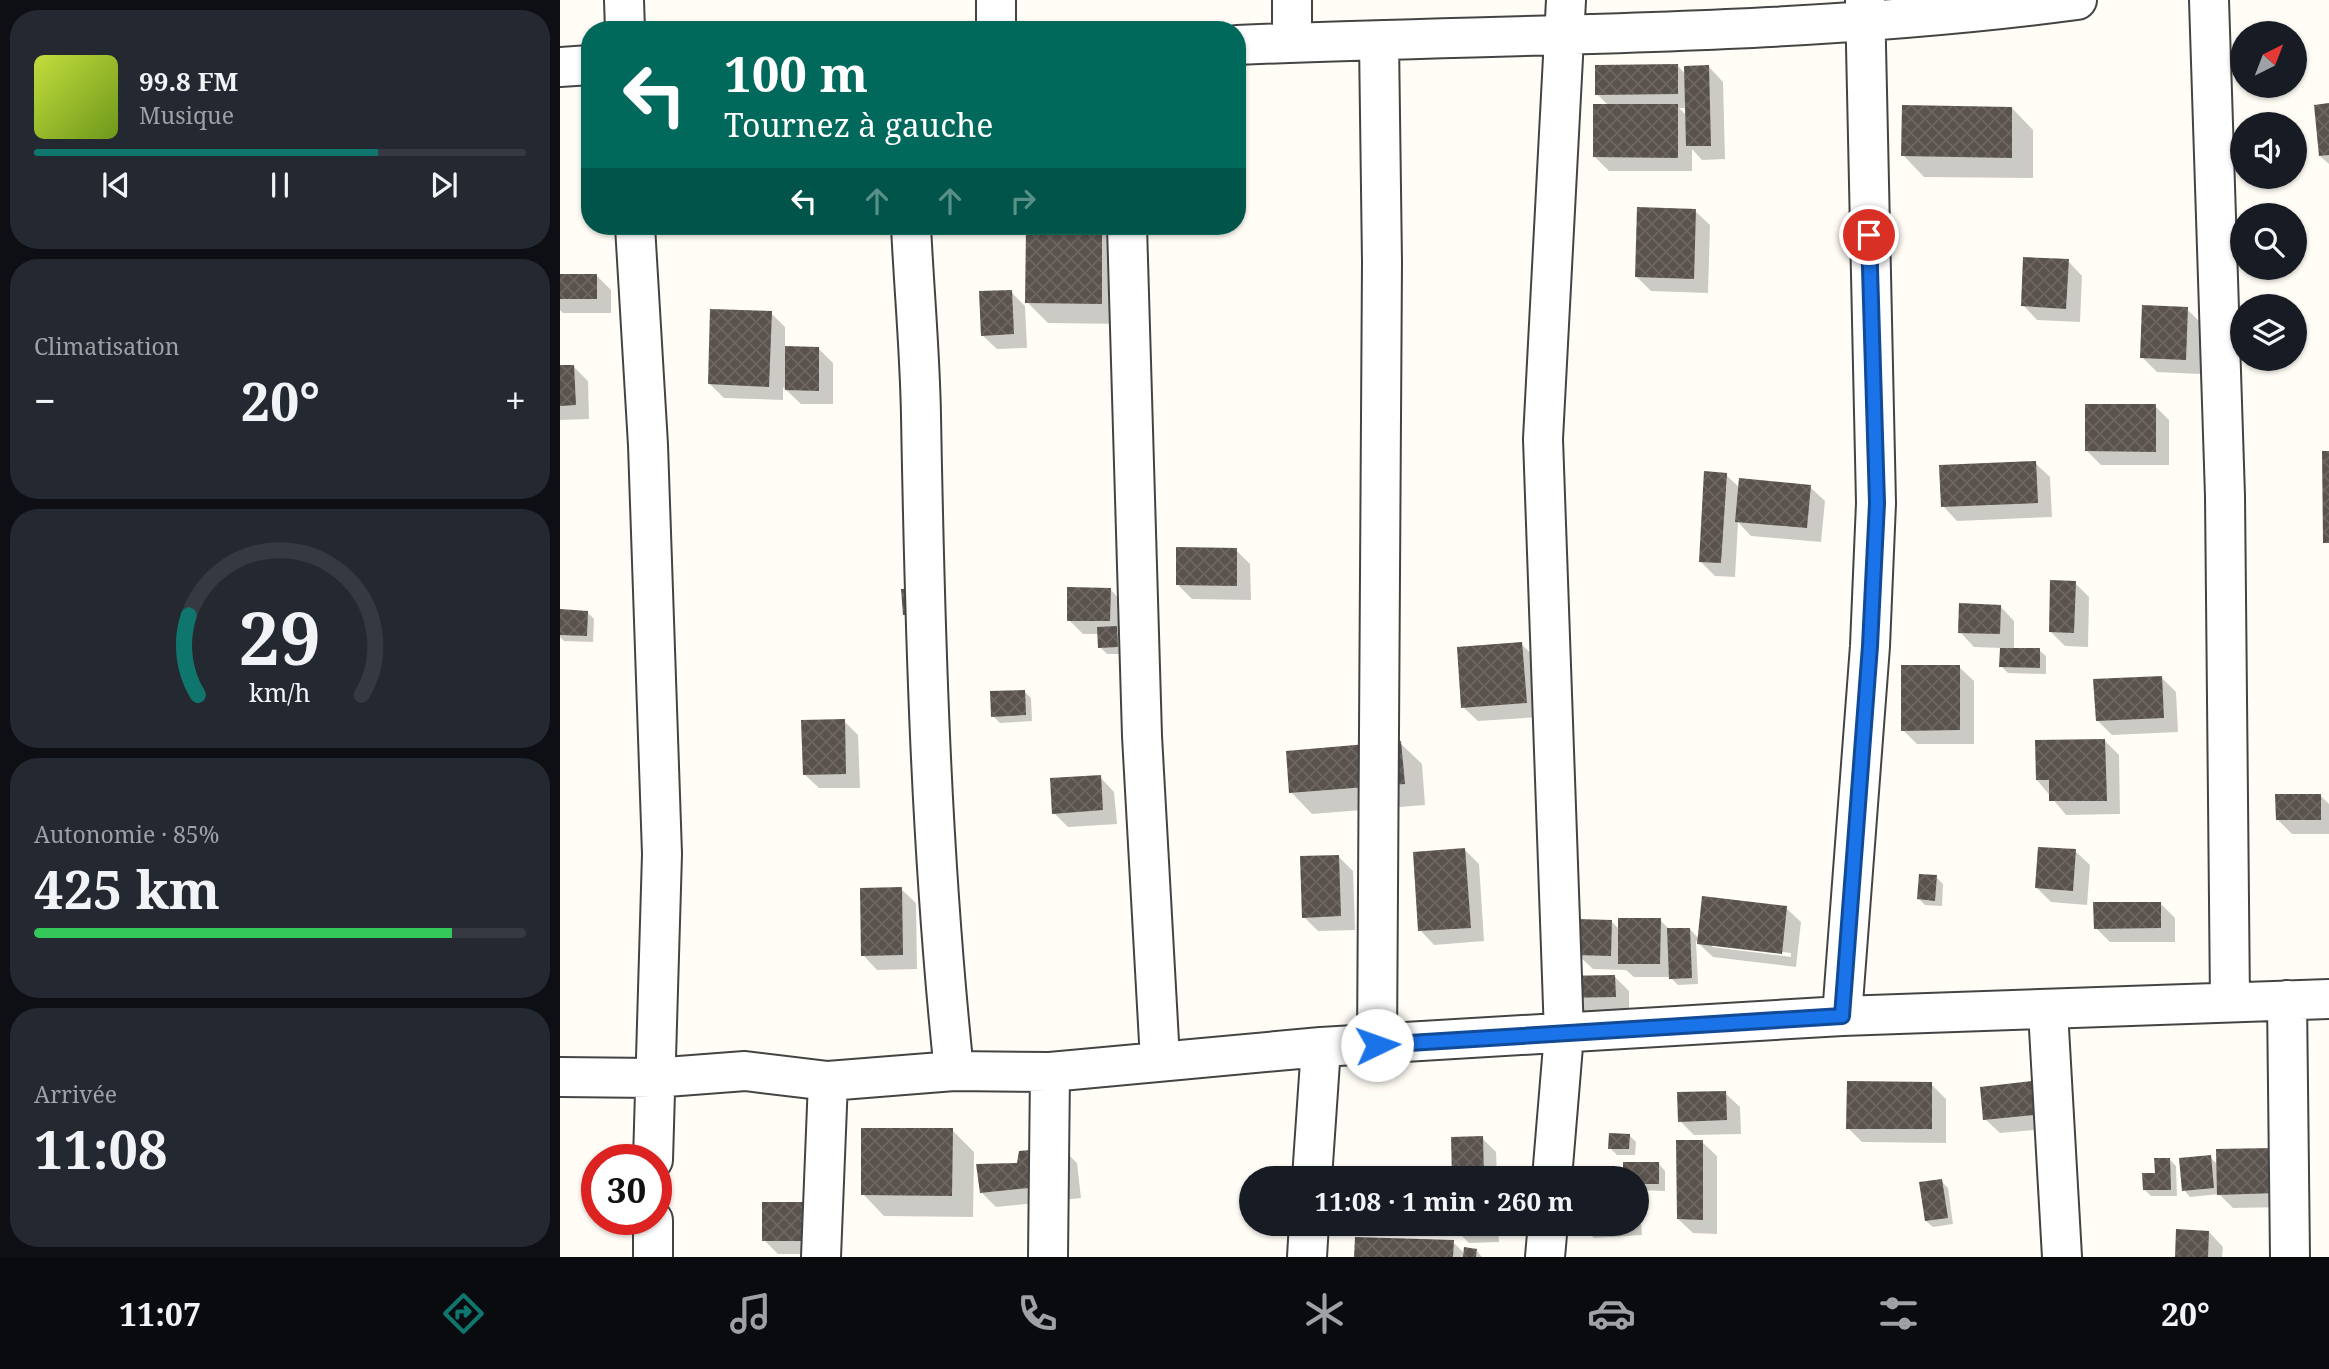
<!DOCTYPE html>
<html lang="fr">
<meta charset="utf-8">
<style>
body{margin:0;font-family:"Noto Serif",serif;background:#242831;color:#f1f3f6;height:100vh;display:flex;flex-direction:column;font-size:26px;white-space:nowrap}
*{box-sizing:border-box;margin:0}
p{font-size:23px;color:#9ea1a6}
.icon{flex:none;width:38px;height:38px;fill:none;stroke:currentColor;stroke-width:2;stroke-linecap:round;stroke-linejoin:round}
.map{position:relative;flex:1;overflow:hidden}
.details{display:flex;flex-direction:column;gap:10px;padding:10px;background:#0d0f14;width:560px}
.details>*{flex:none}
.banner{position:absolute;left:21px;top:21px;width:665px;height:214px;border-radius:28px;box-shadow:0 2px 5px #0004;background:#00695c;color:#fff;overflow:hidden}
.needle{width:46px;rotate:42deg}
.buttons{position:absolute;left:1670px;top:21px;display:grid;gap:14px}
.buttons a{display:grid;place-items:center;width:77px;height:77px;border-radius:50%;background:#171b24;box-shadow:0 2px 5px #0004;font-size:35px}
.speed{position:absolute;left:21px;top:1144px;display:flex;gap:14px;font-size:35px;font-weight:700;text-align:center}
.speed>*{display:grid;place-content:center;width:91px;height:91px;border-radius:50%;background:#171b24;box-shadow:0 2px 5px #0004;line-height:1}
.speed .limit{border:10px solid #d22;background:#fff;color:#111}
.pin{position:absolute;display:grid;place-items:center;width:60px;height:60px;color:#fff;margin:-30px;border:4px solid #fff;border-radius:50%;box-shadow:0 2px 7px #0007}
.me{position:absolute;width:77px;margin:-38px;rotate:87deg;stroke-linejoin:round;filter:drop-shadow(0 0 5px #0008)}
.turn{display:flex;align-items:center;gap:24px;height:147px;padding:0 28px;font-size:32px}
.turn .icon{width:91px;height:91px;stroke-width:2.5}
.turn b{display:block;font-size:49px;line-height:60px}
.lanes{display:flex;align-items:center;height:66px;padding:0 28px;background:#0003;justify-content:center;gap:35px;direction:ltr}
.lanes .off{opacity:.35}
.big{font-size:52px;font-weight:700;line-height:1.1}
.details .card{flex:1;display:flex;flex-direction:column;justify-content:center;gap:10px;min-width:0;padding:0 24px;border-radius:28px;background:#242831}
.details .dial{align-items:center;gap:0}
.dial svg{height:182px;overflow:visible;fill:none;stroke:#363941;stroke-width:7;stroke-linecap:round;text-anchor:middle}
.dial text{fill:#f1f3f6;stroke:none}
.song{display:flex;align-items:center;gap:21px}
.cover{width:84px;height:84px;border-radius:10px;background:linear-gradient(135deg,hsl(70 70% 55%),hsl(80 70% 35%))}
.played{height:7px;border-radius:4px;background:linear-gradient(90deg,#0f766e 70%,#363941 70%)}
.keys{display:flex;justify-content:space-around;direction:ltr}
.heat{display:flex;justify-content:space-between;align-items:center;font-size:38px;direction:ltr}
.charge{height:10px;border-radius:5px;background:linear-gradient(90deg,#34c759 85%,#363941 0)}
.trip{position:absolute;left:679px;top:1166px;width:410px;height:70px;border-radius:35px;background:#171b24;box-shadow:0 2px 5px #0004;font-weight:700;line-height:70px;text-align:center}
.tabs{display:flex;height:112px;justify-content:space-around;align-items:center;background:#090b0e;color:#9ea1a6}
.tabs .icon{width:49px;height:49px}
.tabs .on{color:#0f766e}
.tabs b{font-size:32px;color:#f1f3f6}
main{display:flex;flex:1;min-height:0}
.map>svg:first-child{display:block}
.shadow{fill:#0003;fill-rule:evenodd}
.building{fill:url(#building-cross-hatch)}
.lines{fill:none;stroke-linecap:round;stroke-linejoin:round}
.minor-casing{stroke:#444;stroke-width:42}
.minor{stroke:#fff;stroke-width:38}
.route-casing{stroke:#114b97;stroke-width:18}
.route{stroke:#1a73e8;stroke-width:12}
</style>
<main>
<section class="details">
<div class="card">
<div class="song"><i class="cover"></i><div><b>99.8 FM</b><p>Musique</p></div></div>
<div class="played"></div>
<div class="keys"><svg class="icon" aria-label="previous" viewBox="0 0 24 24"><path d="M18 5L8 12l10 7zM5 5v14"/></svg><svg class="icon" aria-label="pause" viewBox="0 0 24 24"><path d="M8 5v14M16 5v14"/></svg><svg class="icon" aria-label="next" viewBox="0 0 24 24"><path d="M6 5l10 7-10 7zM19 5v14"/></svg></div>
</div>
<div class="card"><p>Climatisation</p>
<div class="heat"><a>−</a><b class="big">20°</b><a>+</a></div>
</div>
<div class="card dial"><svg viewBox="0 0 100 80">
<path d="M14 69A42 42 0 1 1 86 69"/>
<path d="M14 69A42 42 0 0 1 10 34" stroke="#0f766e"/>
<text x="50" y="56" font-size="32" font-weight="700">29</text>
<text x="50" y="72" font-size="11">km/h</text>
</svg></div>
<div class="card"><p>Autonomie · 85%</p><b class="big">425 km</b><div class="charge"></div></div>
<div class="card"><p>Arrivée</p><b class="big">11:08</b></div>
</section>
<div class="map">
<svg width="1769" height="1257" viewBox="0 0 1769 1257">
<defs>
<pattern id="building-cross-hatch" width="8" height="8" patternUnits="userSpaceOnUse" patternTransform="scale(1.75)"><rect width="8" height="8" fill="#5a524d"/><path d="M0 0l8 8M0 8l8-8" fill="none" stroke="#6d6662"/></pattern>
</defs>
<rect width="100%" height="100%" fill="#fffdf5"/>
<!-- shadow -->
<path class="shadow" d="M1118,66L1126,75L1149,67L1163,82L1165,159L1142,160L1132,149V171H1049L1035,157L1049,106L1037,94ZM1119,108H1127V116Z
M1769,105V164L1760,156Z
M1452,108L1473,130V178L1364,177L1343,155Z
M1135,211L1150,225L1148,293L1091,291L1077,277Z
M468,226H563V324L488,323L467,302Z
M1508,261L1522,276L1520,322L1477,320L1463,305Z
M0,275H36L51,290V313H3L0,310Z
M451,292L465,306L467,348L437,349L422,335Z
M1627,309L1641,323L1640,374L1597,372L1582,357Z
M211,313L225,327V348L259,349L273,363V404H241L223,387V400L164,398L149,383Z
M0,367H14L28,381L29,419L0,420Z
M1595,406L1609,420V465H1541L1527,451Z
M1475,463L1490,477L1492,517L1397,521L1383,506Z
M1166,475L1180,488L1250,487L1265,501L1261,542L1191,536L1178,522L1175,577L1155,576L1141,562Z
M676,550L690,564L691,600L632,599L618,585Z
M1515,583L1529,597L1528,647L1505,646L1491,632Z
M550,589L564,604V654H547L540,647L539,634H523L509,620Z
M1440,606L1454,621V650H1479L1486,656V674L1448,673L1441,666V648L1414,647L1400,632Z
M0,611L27,612L34,619L33,642L4,641L0,637Z
M961,644L976,658L980,717L918,721L903,707Z
M1399,667L1414,681V744H1357L1343,730Z
M1602,678L1616,692L1618,732L1552,735L1537,720Z
M464,691L471,698L472,721L440,723L433,716Z
M284,721L298,735L300,788H259L244,774Z
M1545,741L1559,755L1560,814L1506,815L1477,780Z
M840,743L862,764L865,805L752,814L731,792Z
M540,777L554,792L557,824L508,827L494,813Z
M1760,795L1769,804V834H1732L1718,820Z
M905,850L919,864L924,941L874,945L860,930Z
M1515,851L1530,865L1527,905L1491,902L1477,888Z
M778,856L793,871L795,930L758,931L744,917Z
M1376,877L1383,884L1382,906L1365,905L1358,898Z
M341,889L356,903L357,969L317,970L303,955Z
M1600,903L1615,918V942H1550L1536,928Z
M1226,908L1241,922L1236,967L1153,957L1136,941L1138,984L1118,985L1110,977H1074L1066,970L1033,969L1018,955L1051,921L1060,930L1100,920L1110,930L1130,929L1139,939ZM1152,944L1231,953V957L1152,947Z
M1003,977H1055L1069,991V1011H1018Z
M1480,1082L1498,1128L1440,1133L1425,1119Z
M1371,1084L1386,1099V1143L1302,1142L1288,1128Z
M1165,1093L1180,1107L1181,1134L1134,1135L1120,1121Z
M392,1130L414,1152L413,1217L324,1216L303,1194Z
M1069,1135L1076,1142L1075,1155H1057L1050,1148Z
M922,1138L936,1152L937,1178H894Z
M1142,1142L1157,1156V1234L1133,1233L1118,1219Z
M503,1149L517,1163L521,1198L436,1207L421,1192L459,1164Z
M1657,1151L1730,1207L1673,1208L1659,1194L1630,1197L1624,1190L1650,1157L1658,1165Z
M1610,1160L1616,1166L1617,1196H1591L1584,1189Z
M1099,1164L1105,1171V1191L1076,1190V1178Z
M1381,1181L1388,1188L1393,1224L1373,1227L1366,1221Z
M204,1204L267,1254H218L204,1240Z
M1076,1204L1080,1208L1082,1235L1034,1238L1019,1224L1076,1223Z
M895,1223H938L939,1242L909,1243L895,1229Z
M1649,1232L1663,1247L1662,1257H1617Z
M893,1242L905,1254L917,1251L922,1257H796Z"/>
<!-- building -->
<path class="building" d="M1118,64V94L1035,95V65Z
M1149,65L1151,146H1126L1124,66Z
M1769,103V155L1759,156L1754,105Z
M1033,104H1118V158L1033,157Z
M1342,105L1452,107V158L1341,156Z
M1077,207L1136,209L1134,279L1075,277Z
M466,226H542V304L465,303Z
M1463,257L1509,259L1506,309L1461,306Z
M0,274H37V299H0Z
M452,290L454,334L421,336L419,291Z
M1582,305L1628,307L1626,360L1580,358Z
M150,309L212,311L209,387L148,384Z
M225,346L259,347V391L225,390Z
M0,365H14L16,405L0,406Z
M1525,404H1596V452L1525,451Z
M1762,451H1769V543H1763Z
M1476,461L1478,503L1381,507L1379,465Z
M1144,471L1167,473L1161,563L1139,562Z
M1179,478L1251,485L1247,528L1175,522Z
M616,547L677,548V586L616,585Z
M1490,580L1516,581L1514,633L1489,632Z
M507,587L551,588L550,621H507Z
M360,588L362,614L343,615L341,589Z
M1399,603L1441,605L1440,634L1398,633Z
M0,609L28,611L27,636L0,635Z
M557,626L558,647L538,648L537,627Z
M962,642L967,703L901,708L897,647Z
M1440,648H1480V668L1439,667Z
M1341,665H1400V730L1341,731Z
M1602,676L1604,718L1536,721L1533,679Z
M465,690L466,715L431,717L430,691Z
M285,719L286,774L243,775L241,720Z
M1545,739L1547,801H1489V780H1476L1475,740Z
M841,741L845,784L729,793L726,751Z
M541,775L543,810L492,814L490,778Z
M1715,794H1761V820H1716Z
M1478,847L1516,849L1513,891L1475,888Z
M905,848L911,928L858,931L853,852Z
M779,855L781,916L742,918L740,856Z
M1359,874L1377,875L1375,901L1357,899Z
M342,887L343,955L301,956L300,888Z
M1142,896L1227,906L1222,954L1137,944Z
M1533,902H1601V928L1534,929Z
M1058,918H1101L1100,964H1058Z
M1017,919L1052,920L1051,956L1016,955Z
M1107,928H1130L1132,978L1109,979Z
M1055,975L1056,997L1002,998L1001,976Z
M1481,1080L1485,1114L1423,1120L1420,1087Z
M1287,1081L1372,1082V1129H1286Z
M1166,1091L1167,1120L1118,1122L1117,1092Z
M301,1128H393L392,1196L301,1195Z
M1049,1133L1070,1134L1069,1149H1048Z
M923,1136L924,1178H892L891,1137Z
M1116,1140H1143V1220L1117,1219Z
M503,1147L507,1184L420,1193L416,1164L457,1163L459,1151Z
M1715,1148L1717,1193L1657,1195L1656,1149Z
M1651,1155L1654,1188L1622,1191L1619,1158Z
M1594,1158H1610L1611,1190H1583L1582,1173H1595Z
M1063,1162H1099V1184H1076V1178H1063Z
M1382,1179L1388,1218L1365,1221L1359,1182Z
M202,1202H254V1241H202Z
M893,1223H925V1228L893,1229Z
M1616,1229L1649,1231L1648,1257H1615Z
M795,1237L894,1240L893,1257H794Z
M904,1247L917,1249L916,1257H903Z"/>
<g class="lines">
<defs>
<path id="minor" d="M64,0L65,30
M436,0V30
M1649,0L1665,496L1670,1002
M732,43V0
M677,45C958,33 1238,37 1517,0
M0,67L30,65
M75,226L88,445L102,854L93,1160
M351,226C354,289 360,353 361,416C365,635 371,854 394,1071
M567,226L582,736L600,1060
M1727,1000L1730,1257
M1488,1011L1502,1257
M1282,1016L1310,646L1316,503L1305,0
M817,1045L822,262L819,41
M0,1077L93,1078L185,1071L268,1081L394,1071L490,1072L761,1047L1282,1016L1769,999
M752,1178L761,1047
M992,1178L1004,1034L983,439L1006,0
M93,1257V1220
M261,1257L268,1081
M488,1257L490,1072
M747,1257L749,1223
M985,1257L988,1223"/>
</defs>
<!-- minor casing -->
<use href="#minor" class="minor-casing"/>
<!-- minor -->
<use href="#minor" class="minor"/>
</g>
<g class="lines">
<defs>
<path id="route" d="M817,1045L1282,1016L1310,646L1317,503L1309,235"/>
</defs>
<!-- route casing -->
<use href="#route" class="route-casing"/>
<!-- route -->
<use href="#route" class="route"/>
</g>
</svg>
<div class="buttons">
<a><svg class="needle" viewBox="-14 -14 28 28"><path d="M0-13l5 13h-10z" fill="#e53935"/><path d="M0 13l5-13h-10z" fill="#9ea1a6"/></svg></a>
<a><svg class="icon" aria-label="sound" viewBox="0 0 24 24"><path d="M4 9h4l5-4v14l-5-4H4zM17 9q2 3 0 6"/></svg></a>
<a><svg class="icon" aria-label="search" viewBox="0 0 24 24"><circle cx="10" cy="10" r="6"/><path d="M15 15l6 6"/></svg></a>
<a><svg class="icon" aria-label="layers" viewBox="0 0 24 24"><path d="M12 4l9 5-9 5-9-5zM3 14l9 5 9-5"/></svg></a>
</div>
<div class="speed"><div class="limit">30</div></div>
<div class="pin" style="left:1309px;top:235px;background:#d93025"><svg class="icon" aria-label="arrive" viewBox="0 0 24 24"><path d="M6 21V4h12l-3 4 3 4H6"/></svg></div>
<svg class="me" style="left:817px;top:1045px" viewBox="-20 -20 40 40"><circle r="19" fill="#fff"/><path d="M0-13L10 11 0 6-10 11z" fill="#1a73e8"/></svg>
<div class="trip">11:08 · 1 min · 260 m</div>
<div class="banner">
<div class="turn"><svg class="icon" aria-label="left" viewBox="0 0 24 24"><path d="M17 20v-9H6M10 6l-5 5 5 5"/></svg><div><b>100 m</b>Tournez à gauche</div></div>
<div class="lanes"><svg class="icon" aria-label="left" viewBox="0 0 24 24"><path d="M17 20v-9H6M10 6l-5 5 5 5"/></svg><svg class="icon off" aria-label="ahead" viewBox="0 0 24 24"><path d="M12 20V5M6 11l6-6 6 6"/></svg><svg class="icon off" aria-label="ahead" viewBox="0 0 24 24"><path d="M12 20V5M6 11l6-6 6 6"/></svg><svg class="icon off" aria-label="right" viewBox="0 0 24 24"><path d="M7 20v-9h11M14 6l5 5-5 5"/></svg></div>
</div>
</div>
</main>
<nav class="tabs">
<b>11:07</b>
<svg class="icon on" aria-label="directions" viewBox="0 0 24 24"><path d="M12 3l9 9-9 9-9-9zM9 14v-3h6M13 9l2 2-2 2"/></svg>
<svg class="icon" aria-label="music" viewBox="0 0 24 24"><path d="M9 18V5l10-2v13"/><circle cx="6" cy="18" r="3"/><circle cx="16" cy="16" r="3"/></svg>
<svg class="icon" aria-label="phone" viewBox="0 0 24 24"><path d="M5 4h4l2 5-3 2q2 4 5 5l2-3 5 2v4C11 20 4 13 5 4z"/></svg>
<svg class="icon" aria-label="climate" viewBox="0 0 24 24"><path d="M12 3v18M4 7l16 10M4 17L20 7"/></svg>
<svg class="icon" aria-label="car" viewBox="0 0 24 24"><path d="M5 17H2v-5l4-1 3-4h7l3 4 3 1v5h-3M9 17h6M6 11h13"/><circle cx="7" cy="17" r="2"/><circle cx="17" cy="17" r="2"/></svg>
<svg class="icon" aria-label="filters" viewBox="0 0 24 24"><path d="M4 7h16M4 17h16"/><circle cx="9" cy="7" r="2"/><circle cx="15" cy="17" r="2"/></svg>
<b>20°</b>
</nav>
